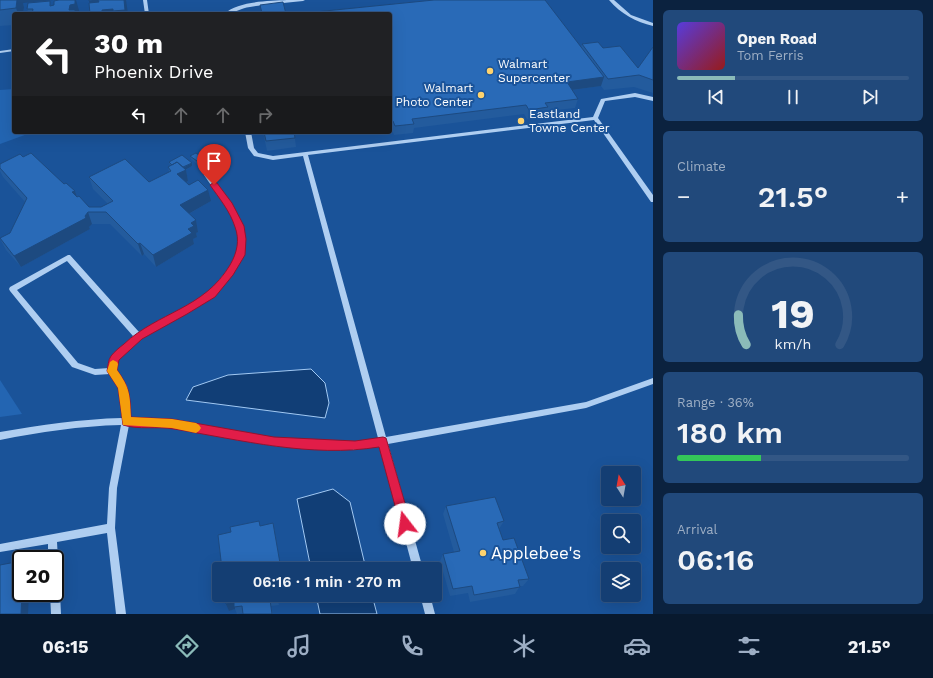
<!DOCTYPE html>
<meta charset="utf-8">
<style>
body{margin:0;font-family:"Work Sans",sans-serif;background:#21497b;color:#f1f3f6;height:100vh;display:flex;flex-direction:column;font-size:15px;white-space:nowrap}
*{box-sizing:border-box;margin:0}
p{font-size:13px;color:#9daec4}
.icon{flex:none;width:22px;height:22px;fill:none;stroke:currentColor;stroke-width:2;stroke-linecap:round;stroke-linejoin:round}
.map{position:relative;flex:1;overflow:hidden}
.details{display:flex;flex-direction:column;gap:10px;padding:10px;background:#0b223f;width:280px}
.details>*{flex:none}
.hud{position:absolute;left:12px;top:12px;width:380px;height:122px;border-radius:4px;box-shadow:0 4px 16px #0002,0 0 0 1px #335785;background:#202124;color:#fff;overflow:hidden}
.needle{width:26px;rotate:349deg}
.fabs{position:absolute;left:601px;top:466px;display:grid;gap:8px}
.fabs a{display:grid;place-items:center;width:40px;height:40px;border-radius:4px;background:#143e73;box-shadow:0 4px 16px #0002,0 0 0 1px #335785;font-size:20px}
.speed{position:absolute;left:12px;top:550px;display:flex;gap:8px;font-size:20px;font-weight:700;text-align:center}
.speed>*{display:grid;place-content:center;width:52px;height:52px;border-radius:50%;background:#143e73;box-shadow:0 4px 16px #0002,0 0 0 1px #335785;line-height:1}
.speed .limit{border:2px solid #111;border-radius:6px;background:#fff;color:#111}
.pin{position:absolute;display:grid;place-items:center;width:34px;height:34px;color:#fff;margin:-41px -17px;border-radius:50% 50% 50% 0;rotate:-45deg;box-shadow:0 0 4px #0007}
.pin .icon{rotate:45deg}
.me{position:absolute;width:44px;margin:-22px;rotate:345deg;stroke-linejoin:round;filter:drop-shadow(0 0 3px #0008)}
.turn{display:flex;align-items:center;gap:14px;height:84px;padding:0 16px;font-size:18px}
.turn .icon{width:52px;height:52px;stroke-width:2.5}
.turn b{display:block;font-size:28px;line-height:34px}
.lanes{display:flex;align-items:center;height:38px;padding:0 16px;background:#0003;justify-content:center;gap:20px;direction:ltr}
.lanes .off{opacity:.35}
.big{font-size:30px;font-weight:600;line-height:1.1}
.details .card{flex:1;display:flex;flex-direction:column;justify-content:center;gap:6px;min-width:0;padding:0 14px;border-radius:6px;background:#21497b}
.details .dial{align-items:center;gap:0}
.dial svg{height:104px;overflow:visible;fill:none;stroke:#335785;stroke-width:7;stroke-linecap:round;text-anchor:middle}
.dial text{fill:#f1f3f6;stroke:none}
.song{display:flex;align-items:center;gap:12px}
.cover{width:48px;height:48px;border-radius:6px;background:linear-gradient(135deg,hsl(250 70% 55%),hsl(0 70% 35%))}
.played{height:4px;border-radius:2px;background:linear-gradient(90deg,#8bbbb9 25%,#335785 25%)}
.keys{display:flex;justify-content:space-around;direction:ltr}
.heat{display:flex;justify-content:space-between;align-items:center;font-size:22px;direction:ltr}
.charge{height:6px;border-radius:3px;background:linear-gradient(90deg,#34c759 36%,#335785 0)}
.trip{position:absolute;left:212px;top:562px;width:230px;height:40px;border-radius:4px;background:#143e73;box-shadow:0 4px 16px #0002,0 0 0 1px #335785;font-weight:600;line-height:40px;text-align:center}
.tabs{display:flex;height:64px;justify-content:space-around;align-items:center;background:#08192e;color:#9daec4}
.tabs .icon{width:28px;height:28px}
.tabs .selected{color:#8bbbb9}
.tabs b{font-size:18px;color:#f1f3f6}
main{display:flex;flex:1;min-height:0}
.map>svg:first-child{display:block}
.green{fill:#2365b2}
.water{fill:#113e76;stroke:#a2c9f3}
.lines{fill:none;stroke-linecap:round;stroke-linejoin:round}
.minor{fill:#afcef1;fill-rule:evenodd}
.wall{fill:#235b9d}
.shaded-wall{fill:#1d4a80}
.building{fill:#296ab7;stroke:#1d4a80}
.route{fill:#e11d48;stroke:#92132f}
.slow{fill:#f59e0b}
.poi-dot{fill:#ffd36e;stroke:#1a5399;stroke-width:1.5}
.labels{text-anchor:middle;stroke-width:4;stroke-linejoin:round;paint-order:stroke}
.far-poi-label{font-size:12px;fill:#fff;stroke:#1a5399;text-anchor:start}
.near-poi-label{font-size:17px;fill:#fff;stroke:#1a5399;text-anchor:start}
</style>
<main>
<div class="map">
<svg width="653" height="614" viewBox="0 0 653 614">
<rect width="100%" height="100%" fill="#1a5399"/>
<!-- green -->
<path class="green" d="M14,89V132H33L0,144V90Z
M0,380L22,414L0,417Z"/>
<!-- water -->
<path class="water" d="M311,369L325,383L329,403L325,418L186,400L193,387L228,375Z
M333,489L350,502L366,569H311L297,499Z
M316,595H372L377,614H320Z"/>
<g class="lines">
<!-- minor -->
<path class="minor" d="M143,0H147L149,14H145Z
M287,0H305L303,1C285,3 268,4 250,7C241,8 232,14 224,14C238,1 268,1 287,0Z
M609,0H614L631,15L653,23V26C636,22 621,14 609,0Z
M14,49V51L0,53V51Z
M635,93L653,97V101L635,97L605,101L598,118L653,195V202H651L594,120L308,155L386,437L586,402L653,378V384L586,408L388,444L423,569H413L380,445L355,450L274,446L172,428L129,425L117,488L115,528L126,614H116L107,533L57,542L58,559L55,563V559H48V544L0,552V544L107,524L109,488L121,425C80,426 40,432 0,440V432C41,425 81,419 122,418L119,387L110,374L95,375L72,367L10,291L9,289L10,287L68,255H70L139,332C162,320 187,308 208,293C213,290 216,284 220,279C234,263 243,249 236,227C230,207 215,192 204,175L207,173L209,174L231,203L242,226L245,239L243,255L232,274L214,296L186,313L141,338L118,359L116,370L127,386L129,398L130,418L172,420L274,438L355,442L378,438L303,156L273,160L254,156L248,148L245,132H251L254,148L258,153L273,156L593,117L601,99ZM67,261L133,336L112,356L109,368L95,369L78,363L17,290Z
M55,588L58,590L60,593L61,614H51L50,593H55Z
M420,595H430L435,614H425Z"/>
</g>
<!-- wall -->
<path class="wall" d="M0,0L23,3L24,7L23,14H14V25L0,26Z
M52,5L80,14H29L27,9Z
M390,14L581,47L582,44L603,48L638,68L653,47V93L634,87L604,90L601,86L572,90L578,99L575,108L547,111L546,117L527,119L524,114L414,128L413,133L394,135L392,130H390Z
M263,132H294L295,138L296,147L267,151Z
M190,156L203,158V161L197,164L191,159Z
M23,157L75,191L77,197L89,207H101L108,204L93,189L89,177L149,182L169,172L168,167L170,166L169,162L192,163V166L186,170L188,181L186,183L211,201L189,214L196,220L198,232L196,233L197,237L193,239L194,244L156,267L144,254L142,256L110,224H92L89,227L90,229L21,267L6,250L0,239L10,233L25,202L3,177L0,171V164Z
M446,506L504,521L499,529L503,540L529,579L523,586H520L515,594L470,602L468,593L450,596L440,561L443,554L454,552L443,514Z
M225,595H285V598L278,600L279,605L271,606L273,614H243L242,613L237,614L235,609L229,611Z"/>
<!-- shaded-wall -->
<path class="shaded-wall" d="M17,0H54L23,3L24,7L23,14H18L16,8Z
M75,0H76L80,14H70L69,10L70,5Z
M98,0L102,10L124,0H126L128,14H90H93L89,1Z
M604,77L601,86L564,91L567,82Z
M203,158V161L197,164V161Z
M192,163V166L185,170H186L188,181L179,186L177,174L179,170Z
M208,190L211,201L183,217L180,205Z
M75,191L79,203L72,192Z
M88,212L92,224L89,227L90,229L21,267L14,256L85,216Z
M196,220L198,232L196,233L197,237L193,239L194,244L156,267L153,255L188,229L191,223Z
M140,243L144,254L142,256L138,244Z
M22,593H29L28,614H21Z
M234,602L235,609L229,611L226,604Z"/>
<!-- building -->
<path class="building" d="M0,0H17L16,8L0,10Z
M59,0H75V4L70,5L69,10H75V14H32L33,9H27L28,3L50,1V6L54,5V1Z
M89,0H124L125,10L113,11V9L102,10V12L90,14L89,3L99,2L98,0L89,1Z
M434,0H545L604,77L567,82L578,99L545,103L548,107L529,110L526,105L412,119L414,124L395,126L393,121H390V14H295Z
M283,2L286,14H255L262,13L260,5Z
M598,42L603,48L620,46L638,68L653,47V80L639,75L608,79L582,44Z
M264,132H294L295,138L266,141Z
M31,153L64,184L66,183L75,191L72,192L77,197L79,196L89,207H101L113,201L89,177L125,159L149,182L171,171L168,167L177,162L186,170L177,174L189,185L198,180L208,190L180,205L196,220L191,223L194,226L188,229L192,233L153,255L140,243L138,244L106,212H88L85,216L86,218L14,256L0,238L10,233L27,198L0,168V164L20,154L23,157Z
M196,153L203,158L197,161L190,156Z
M182,155L192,163L183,167L177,162L172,165L169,162Z
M495,497L504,521L497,523L503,540L514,538L529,579L518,580L520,587L474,595L472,586L453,589L443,554L460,551L446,506Z
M259,521L260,526L273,523L281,569H222L218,535L231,532L230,527Z
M21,561V593H22L21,614H0V565Z
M225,595H277V598L270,600L272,614H243L242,606L234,607V602L226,604Z"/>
<!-- route -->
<path class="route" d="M214,182L217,183L232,203L244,226L246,239L245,255L233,275L215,297L187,314L142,339L119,360L117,370C130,388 130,395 131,417L172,419L274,437L355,441L383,437L386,438L411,524L409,528L405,530L401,528L400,524L379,447C311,458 241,440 174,429C158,426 138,430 123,425L118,388L107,371C108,367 108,360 111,356C114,352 120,347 124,344C158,312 204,309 230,265C237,253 240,240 235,227C230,211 219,198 210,185Z"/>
<!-- slow -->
<path class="slow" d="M113,360L117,362L118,364L117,370C130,388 130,395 131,417L172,419L196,423L199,425L201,428L199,431L196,433L172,428L123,425L118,388L107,371L110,362Z"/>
<!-- markers -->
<g class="poi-dot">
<circle cx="490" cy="71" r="4"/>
<circle cx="481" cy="95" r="4"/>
<circle cx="521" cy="121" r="4"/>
<circle cx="483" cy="553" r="4"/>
</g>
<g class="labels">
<!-- far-poi labels -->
<g class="far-poi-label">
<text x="498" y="68">Walmart<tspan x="498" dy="14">Supercenter</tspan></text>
<text x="473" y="92" text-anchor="end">Walmart<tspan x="473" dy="14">Photo Center</tspan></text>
<text x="529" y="118">Eastland<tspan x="529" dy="14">Towne Center</tspan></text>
</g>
<!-- near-poi labels -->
<g class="near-poi-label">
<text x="491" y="559">Applebee's</text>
</g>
</g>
</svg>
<div class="fabs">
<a><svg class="needle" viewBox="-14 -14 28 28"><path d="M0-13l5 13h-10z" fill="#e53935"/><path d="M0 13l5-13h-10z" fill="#9daec4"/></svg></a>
<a><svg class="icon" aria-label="search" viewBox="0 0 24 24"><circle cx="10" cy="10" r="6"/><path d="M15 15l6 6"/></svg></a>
<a><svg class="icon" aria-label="layers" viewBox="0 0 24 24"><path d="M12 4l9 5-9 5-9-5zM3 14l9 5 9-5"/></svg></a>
</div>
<div class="speed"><div class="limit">20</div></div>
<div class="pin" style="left:214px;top:185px;background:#d93025"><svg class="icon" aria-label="arrive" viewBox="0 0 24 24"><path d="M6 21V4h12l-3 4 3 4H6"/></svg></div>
<svg class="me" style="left:405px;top:524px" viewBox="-20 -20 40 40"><circle r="19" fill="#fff"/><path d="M0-13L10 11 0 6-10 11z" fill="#e11d48"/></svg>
<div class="trip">06:16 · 1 min · 270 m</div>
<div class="hud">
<div class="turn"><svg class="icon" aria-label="left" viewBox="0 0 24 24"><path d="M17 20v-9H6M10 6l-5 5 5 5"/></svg><div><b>30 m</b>Phoenix Drive</div></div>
<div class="lanes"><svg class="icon" aria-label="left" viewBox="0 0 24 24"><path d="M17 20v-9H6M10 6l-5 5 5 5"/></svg><svg class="icon off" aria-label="ahead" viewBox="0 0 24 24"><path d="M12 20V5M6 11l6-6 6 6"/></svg><svg class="icon off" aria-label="ahead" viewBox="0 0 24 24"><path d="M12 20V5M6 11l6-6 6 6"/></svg><svg class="icon off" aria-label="right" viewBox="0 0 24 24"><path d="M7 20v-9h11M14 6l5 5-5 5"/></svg></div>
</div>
</div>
<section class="details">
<div class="card">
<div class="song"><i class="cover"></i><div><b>Open Road</b><p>Tom Ferris</p></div></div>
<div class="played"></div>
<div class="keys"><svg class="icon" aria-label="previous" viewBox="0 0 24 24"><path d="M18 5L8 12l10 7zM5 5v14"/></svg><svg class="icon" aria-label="pause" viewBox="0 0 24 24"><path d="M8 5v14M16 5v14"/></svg><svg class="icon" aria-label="next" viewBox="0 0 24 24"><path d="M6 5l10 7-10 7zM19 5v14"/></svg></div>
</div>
<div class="card"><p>Climate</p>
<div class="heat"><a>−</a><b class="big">21.5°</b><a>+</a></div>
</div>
<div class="card dial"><svg viewBox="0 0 100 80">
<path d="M14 69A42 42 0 1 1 86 69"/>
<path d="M14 69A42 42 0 0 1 8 46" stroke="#8bbbb9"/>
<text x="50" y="56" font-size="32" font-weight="700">19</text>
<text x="50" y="72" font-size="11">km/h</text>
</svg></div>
<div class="card"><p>Range · 36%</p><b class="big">180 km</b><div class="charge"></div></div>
<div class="card"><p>Arrival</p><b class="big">06:16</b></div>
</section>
</main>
<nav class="tabs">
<b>06:15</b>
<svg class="icon selected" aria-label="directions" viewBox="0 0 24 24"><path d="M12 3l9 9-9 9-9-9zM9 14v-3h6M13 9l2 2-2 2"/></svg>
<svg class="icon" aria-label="music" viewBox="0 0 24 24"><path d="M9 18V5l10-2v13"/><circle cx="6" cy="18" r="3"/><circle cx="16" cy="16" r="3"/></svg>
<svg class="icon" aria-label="phone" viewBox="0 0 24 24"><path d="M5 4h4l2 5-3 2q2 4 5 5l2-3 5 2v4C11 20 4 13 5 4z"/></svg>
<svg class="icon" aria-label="climate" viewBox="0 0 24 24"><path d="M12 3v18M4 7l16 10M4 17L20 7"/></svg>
<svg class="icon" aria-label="car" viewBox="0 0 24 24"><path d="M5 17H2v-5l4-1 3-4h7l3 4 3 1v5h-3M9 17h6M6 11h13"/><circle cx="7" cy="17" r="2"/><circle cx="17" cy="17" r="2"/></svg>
<svg class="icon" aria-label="filters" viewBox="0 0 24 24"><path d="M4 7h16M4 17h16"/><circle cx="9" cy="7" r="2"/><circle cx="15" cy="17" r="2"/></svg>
<b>21.5°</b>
</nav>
